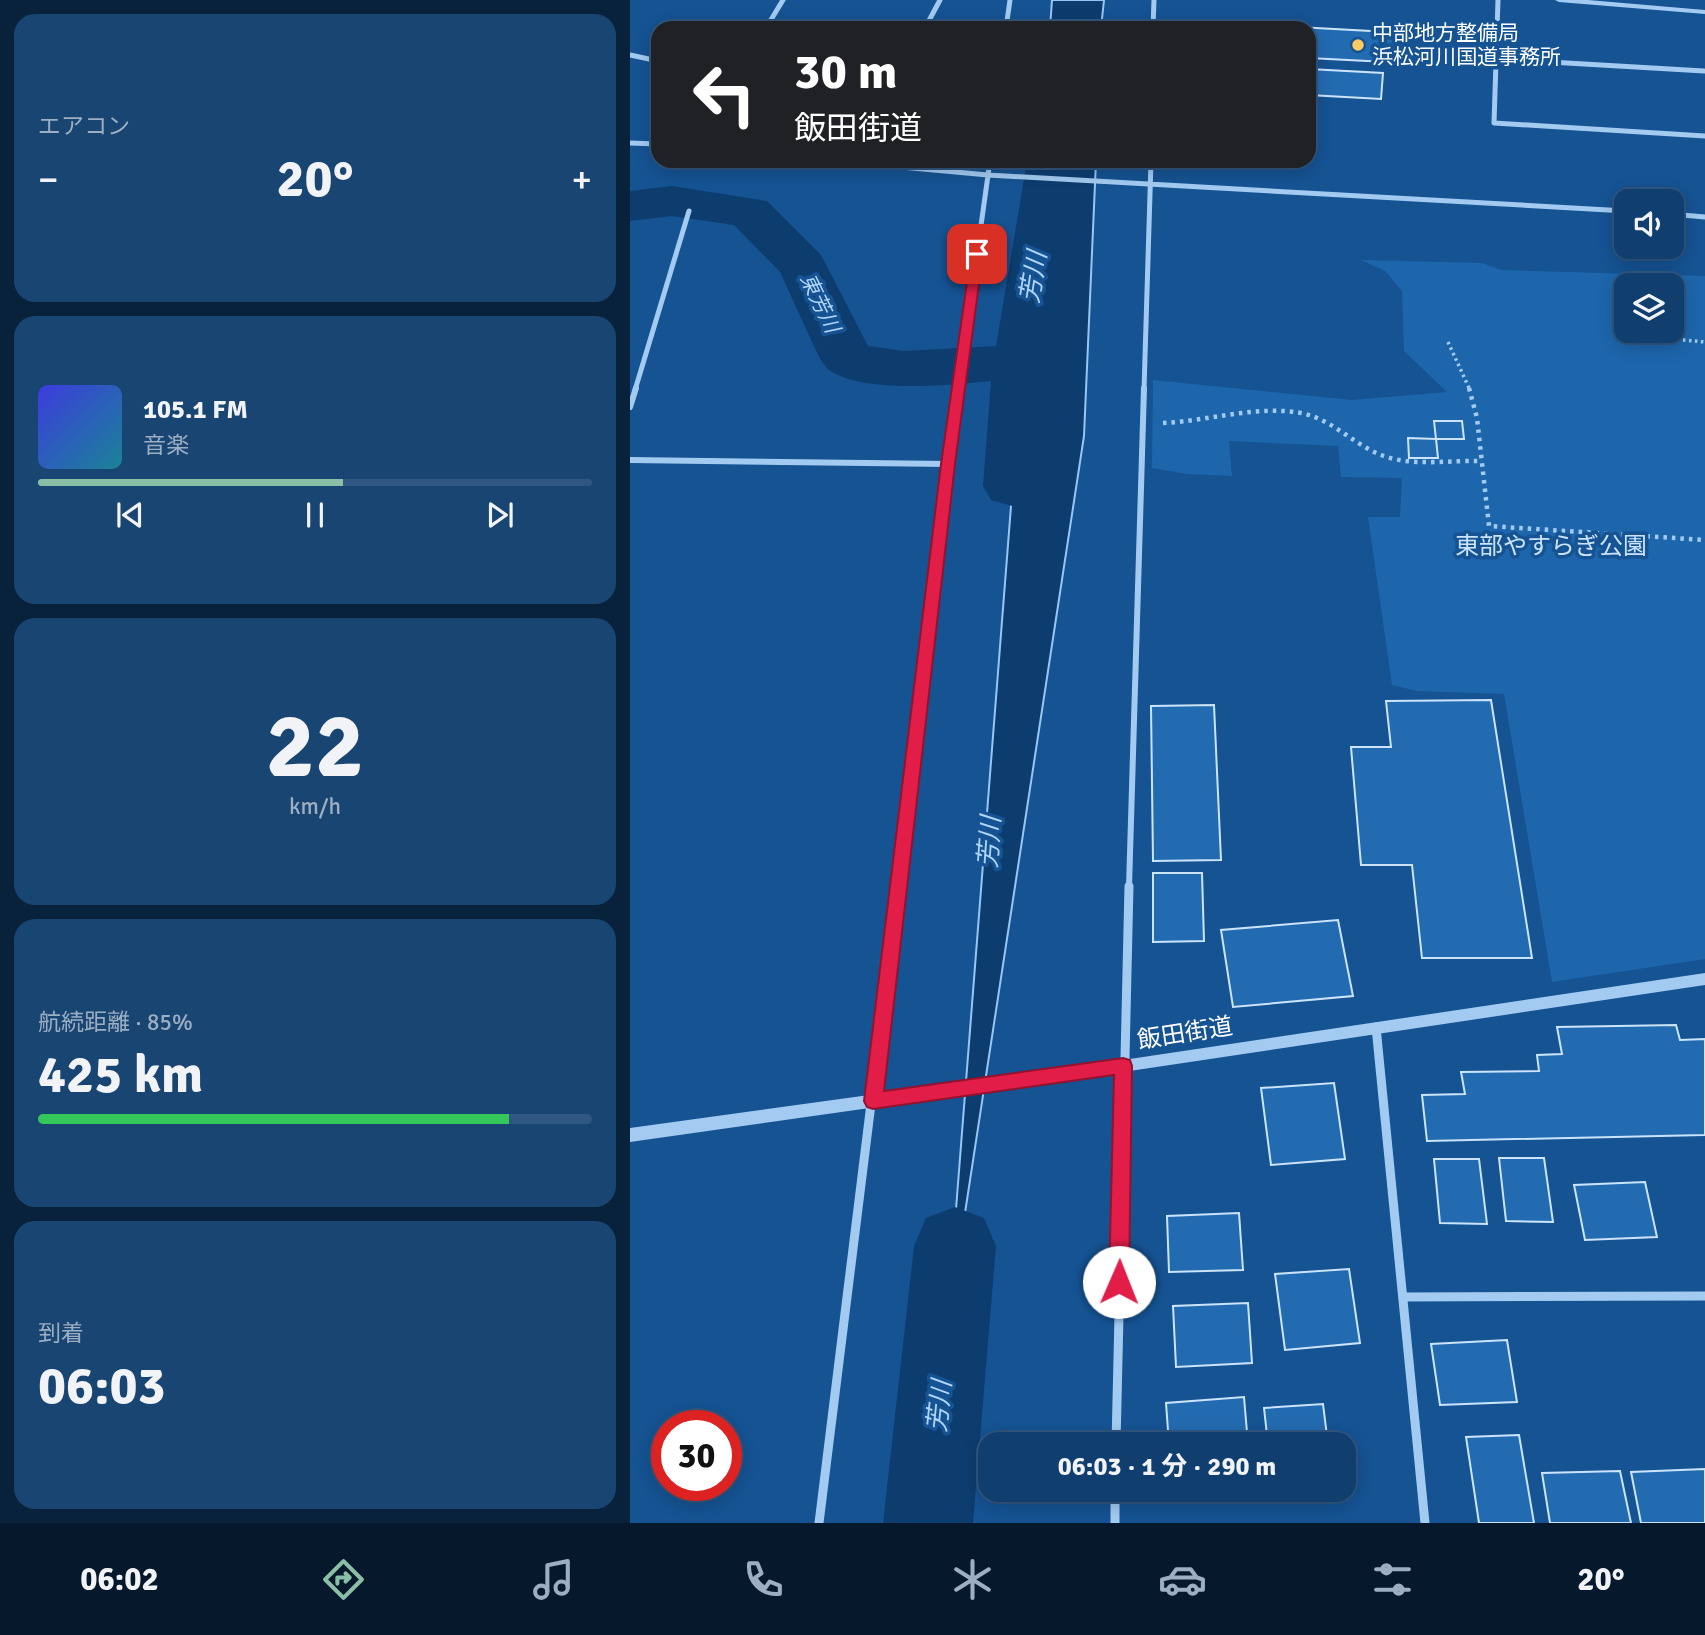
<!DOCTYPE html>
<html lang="ja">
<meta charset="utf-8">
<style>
body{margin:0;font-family:Signika,"Noto Sans JP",sans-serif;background:#194573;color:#f1f3f6;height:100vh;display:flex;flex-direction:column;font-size:26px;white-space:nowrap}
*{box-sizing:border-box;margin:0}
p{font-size:23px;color:#9caec2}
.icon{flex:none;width:38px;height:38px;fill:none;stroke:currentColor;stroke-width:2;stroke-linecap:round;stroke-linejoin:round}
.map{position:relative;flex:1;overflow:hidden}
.sheet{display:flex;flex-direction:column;gap:14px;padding:14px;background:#09223c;width:630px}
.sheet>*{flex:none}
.guide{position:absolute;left:21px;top:21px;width:665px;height:147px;border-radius:21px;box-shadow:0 4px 18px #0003,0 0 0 2px #305781;background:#202124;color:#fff;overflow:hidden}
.buttons{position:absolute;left:984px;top:189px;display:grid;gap:14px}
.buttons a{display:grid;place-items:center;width:70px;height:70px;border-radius:14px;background:#103e6e;box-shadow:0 4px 18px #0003,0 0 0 2px #305781;font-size:35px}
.speed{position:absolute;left:21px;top:1410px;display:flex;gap:14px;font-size:35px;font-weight:700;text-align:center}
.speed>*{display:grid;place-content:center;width:91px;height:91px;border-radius:50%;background:#103e6e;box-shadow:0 4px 18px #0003,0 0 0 2px #305781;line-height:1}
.speed .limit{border:10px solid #d22;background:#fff;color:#111}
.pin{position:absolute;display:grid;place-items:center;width:60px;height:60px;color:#fff;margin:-30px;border-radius:14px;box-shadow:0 4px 10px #0006}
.me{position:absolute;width:77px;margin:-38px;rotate:1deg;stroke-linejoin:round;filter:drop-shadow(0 0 5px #0008)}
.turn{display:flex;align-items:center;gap:24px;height:147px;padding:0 28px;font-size:32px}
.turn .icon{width:91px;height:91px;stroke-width:2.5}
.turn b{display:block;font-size:49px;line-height:60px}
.big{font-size:52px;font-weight:700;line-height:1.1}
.sheet .widget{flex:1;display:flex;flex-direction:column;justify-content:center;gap:10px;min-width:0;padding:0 24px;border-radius:21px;background:#194573}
.sheet .dial{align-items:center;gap:0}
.dial b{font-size:91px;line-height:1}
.song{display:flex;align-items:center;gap:21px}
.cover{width:84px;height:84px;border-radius:10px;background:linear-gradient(135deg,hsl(240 70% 55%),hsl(190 70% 35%))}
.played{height:7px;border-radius:4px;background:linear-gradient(90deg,#8abfa5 55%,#305781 55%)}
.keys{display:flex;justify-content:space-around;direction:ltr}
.heat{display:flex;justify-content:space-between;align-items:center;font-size:38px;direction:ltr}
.charge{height:10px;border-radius:5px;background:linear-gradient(90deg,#34c759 85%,#305781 0)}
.trip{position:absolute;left:348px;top:1432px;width:378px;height:70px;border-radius:21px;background:#103e6e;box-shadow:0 4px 18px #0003,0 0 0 2px #305781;font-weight:700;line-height:70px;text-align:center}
.dock{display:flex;height:112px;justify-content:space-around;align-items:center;background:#06192c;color:#9caec2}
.dock .icon{width:49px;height:49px}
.dock .current{color:#8abfa5}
.dock b{font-size:32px;color:#f1f3f6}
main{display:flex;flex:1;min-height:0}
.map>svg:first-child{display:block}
.green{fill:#1d66ac;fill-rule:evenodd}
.water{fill:#0d3d6f;stroke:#96c7f4;stroke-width:2}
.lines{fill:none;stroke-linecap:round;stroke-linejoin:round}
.river{fill:#0d3d6f;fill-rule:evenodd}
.building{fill:#236bb1;stroke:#cbe4fc;stroke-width:2}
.path-far1{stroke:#a3cbf1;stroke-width:3.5;stroke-dasharray:2.5 3.5;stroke-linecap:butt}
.path{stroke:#a3cbf1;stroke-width:4.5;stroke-dasharray:3.5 5;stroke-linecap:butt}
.minor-far2{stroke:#a3cbf1;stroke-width:5}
.minor-far1{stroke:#a3cbf1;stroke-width:6}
.minor{stroke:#a3cbf1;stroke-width:9}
.tertiary{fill:#a3cbf1;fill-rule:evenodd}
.route{fill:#e11d48;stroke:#92132f;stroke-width:2}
.poi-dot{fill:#ffc964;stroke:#155393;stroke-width:2.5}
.labels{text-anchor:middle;stroke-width:7;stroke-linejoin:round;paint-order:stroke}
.far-poi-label{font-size:21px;fill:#fff;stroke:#155393;text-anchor:start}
.far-water-label{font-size:21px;font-style:italic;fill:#b0d5f8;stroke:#155393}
.park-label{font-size:24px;fill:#cbe4fc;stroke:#155393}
.street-label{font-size:24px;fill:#fff;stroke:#155393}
.water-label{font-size:26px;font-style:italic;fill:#b0d5f8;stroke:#155393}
</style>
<main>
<section class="sheet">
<div class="widget"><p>エアコン</p>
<div class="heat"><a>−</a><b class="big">20°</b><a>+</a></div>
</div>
<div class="widget">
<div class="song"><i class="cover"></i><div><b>105.1 FM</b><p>音楽</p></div></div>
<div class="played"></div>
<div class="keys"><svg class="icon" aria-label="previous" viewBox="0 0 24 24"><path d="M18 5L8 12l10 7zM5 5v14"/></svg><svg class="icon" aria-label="pause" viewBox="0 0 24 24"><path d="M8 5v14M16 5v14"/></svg><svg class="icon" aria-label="next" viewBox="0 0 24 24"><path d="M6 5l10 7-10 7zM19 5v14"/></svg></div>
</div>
<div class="widget dial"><b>22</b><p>km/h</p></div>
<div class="widget"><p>航続距離 · 85%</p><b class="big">425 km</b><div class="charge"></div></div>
<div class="widget"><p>到着</p><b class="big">06:03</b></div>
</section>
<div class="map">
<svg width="1075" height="1523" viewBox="0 0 1075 1523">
<rect width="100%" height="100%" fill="#155393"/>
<!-- green -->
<path class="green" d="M731,260L852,263L871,270L1075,276V959L922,982L874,694L787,691L762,685L738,517H770L772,478L711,477L708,446L599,441L602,476L557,474L522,468L523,380L722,400L817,392L774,351L772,291L755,271ZM996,285H1041V331H996Z"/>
<!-- water -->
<path class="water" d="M422,0H474L471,28H420Z
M408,161H466L454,436L316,1337Z"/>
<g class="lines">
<!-- river -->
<path class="river" d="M397,161H445L417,361L411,486L403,500L382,506L361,500L353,486L361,381C320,385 234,394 199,370C195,367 192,361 189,357L150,272L104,225L42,216L0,221V191L42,186L137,201L191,255L238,346L274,351L366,346Z
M325,1207L354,1218L366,1246L343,1523H253L284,1246L296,1218Z"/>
</g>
<!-- building -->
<path class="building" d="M560,21L777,33L776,63L679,58V28H559Z
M679,69L753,73L751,99L679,95Z
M804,421H832L834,439H806Z
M778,438L806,439L808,458H779Z
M861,700L902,958H792L782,865H731L721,747H761L756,701Z
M584,705L591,860L523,861L521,706Z
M523,873H572L574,941L523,942Z
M708,920L723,996L603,1007L591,930Z
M1046,1025L1050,1040L1075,1039V1135L797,1141L792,1095L835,1094L831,1072L909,1071L907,1055L932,1054L927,1027Z
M704,1083L715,1159L641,1165L631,1088Z
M869,1158H914L923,1222L876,1221Z
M804,1159H849L857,1224L810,1223Z
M1015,1182L1027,1237L955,1240L944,1185Z
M609,1213L613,1270L539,1272L537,1216Z
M719,1269L730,1343L655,1350L645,1274Z
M618,1303L622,1363L546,1367L543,1306Z
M877,1340L887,1402L810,1405L801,1344Z
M614,1397L618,1444H539L536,1403Z
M693,1404L698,1444H638L634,1408Z
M889,1435L904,1523H849L836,1437Z
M1075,1469V1523H1011L1001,1472Z
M990,1471L1001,1523H920L912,1473Z"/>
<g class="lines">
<!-- path-far1 -->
<path class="path-far1" d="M1041,339L1075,342
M818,342L840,390"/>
<!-- path -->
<path class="path" d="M839,388L847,418L859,526L1075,540
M533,423C578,421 626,405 671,413C702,419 723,444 751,455C781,467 821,460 852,461"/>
<!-- minor-far2 -->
<path class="minor-far2" d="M868,0L864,123L1075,136
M136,28L153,0
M295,28L310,0
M376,28L380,0
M523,28L524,0
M0,55L28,61
M866,59L1074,71
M0,143L28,144
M206,161L358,175L996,211
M1041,214L1075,217
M5,390L59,211
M328,390L360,161
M514,390L521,161"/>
<!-- minor-far1 -->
<path class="minor-far1" d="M0,407L6,388
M0,460L318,464
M268,887L329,388
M499,887L514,388"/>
<!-- minor -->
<path class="minor" d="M746,1027L795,1523
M773,1297L1075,1296
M486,1444L499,886
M485,1489V1523
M189,1523L268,886"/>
<!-- tertiary -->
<path class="tertiary" d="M925,0H958L1075,10V14L929,2Z
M1075,973V985L493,1072L0,1142V1128L493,1060Z"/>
</g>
<!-- route -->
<path class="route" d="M347,251L353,254L325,464L254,1091L493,1058L500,1060L502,1066L499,1282L496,1289L489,1291L482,1289L479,1282L484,1075L243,1109L237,1107L234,1101L311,464L341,254Z"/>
<!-- markers -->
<circle class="poi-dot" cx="728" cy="45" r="7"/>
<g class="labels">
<!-- far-poi labels -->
<g class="far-poi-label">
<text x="742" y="40">中部地方整備局<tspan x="742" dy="24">浜松河川国道事務所</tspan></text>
</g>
<!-- far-water labels -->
<g class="far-water-label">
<text transform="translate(190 303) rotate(64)" y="7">東芳川</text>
</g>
<!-- park labels -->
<g class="park-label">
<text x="921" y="554">東部やすらぎ公園</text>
</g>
<!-- street labels -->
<g class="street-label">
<text transform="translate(555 1033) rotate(-9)" y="8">飯田街道</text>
</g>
<!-- water labels -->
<g class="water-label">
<text transform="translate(403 277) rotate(-81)" y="9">芳川</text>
<text transform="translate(359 842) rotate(-86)" y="9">芳川</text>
<text transform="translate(309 1406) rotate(-84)" y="9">芳川</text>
</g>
</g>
</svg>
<div class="buttons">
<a><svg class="icon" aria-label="sound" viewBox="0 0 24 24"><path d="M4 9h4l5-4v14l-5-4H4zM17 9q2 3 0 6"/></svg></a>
<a><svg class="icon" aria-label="layers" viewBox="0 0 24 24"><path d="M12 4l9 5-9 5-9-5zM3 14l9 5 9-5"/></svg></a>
</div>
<div class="speed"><div class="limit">30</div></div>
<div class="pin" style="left:347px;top:254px;background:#d93025"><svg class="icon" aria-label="arrive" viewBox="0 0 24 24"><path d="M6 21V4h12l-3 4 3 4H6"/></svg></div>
<svg class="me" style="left:489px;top:1282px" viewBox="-20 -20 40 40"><circle r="19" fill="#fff"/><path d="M0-13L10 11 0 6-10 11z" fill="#e11d48"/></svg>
<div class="trip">06:03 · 1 分 · 290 m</div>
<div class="guide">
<div class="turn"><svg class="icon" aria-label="left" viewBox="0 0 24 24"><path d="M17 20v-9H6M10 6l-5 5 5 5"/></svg><div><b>30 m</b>飯田街道</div></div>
</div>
</div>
</main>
<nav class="dock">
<b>06:02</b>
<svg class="icon current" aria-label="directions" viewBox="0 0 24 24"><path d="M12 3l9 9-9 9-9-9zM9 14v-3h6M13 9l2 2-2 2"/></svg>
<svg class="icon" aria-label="music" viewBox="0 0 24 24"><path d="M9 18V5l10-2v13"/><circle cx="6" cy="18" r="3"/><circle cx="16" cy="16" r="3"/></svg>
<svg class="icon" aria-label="phone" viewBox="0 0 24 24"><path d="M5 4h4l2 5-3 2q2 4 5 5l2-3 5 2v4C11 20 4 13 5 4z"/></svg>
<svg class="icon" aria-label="climate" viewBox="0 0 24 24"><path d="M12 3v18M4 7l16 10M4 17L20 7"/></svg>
<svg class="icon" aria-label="car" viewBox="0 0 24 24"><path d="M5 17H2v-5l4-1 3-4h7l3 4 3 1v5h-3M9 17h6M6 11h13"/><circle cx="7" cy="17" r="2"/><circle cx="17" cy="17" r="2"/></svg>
<svg class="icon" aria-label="filters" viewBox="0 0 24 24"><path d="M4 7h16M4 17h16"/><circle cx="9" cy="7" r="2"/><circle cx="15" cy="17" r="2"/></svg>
<b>20°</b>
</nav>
